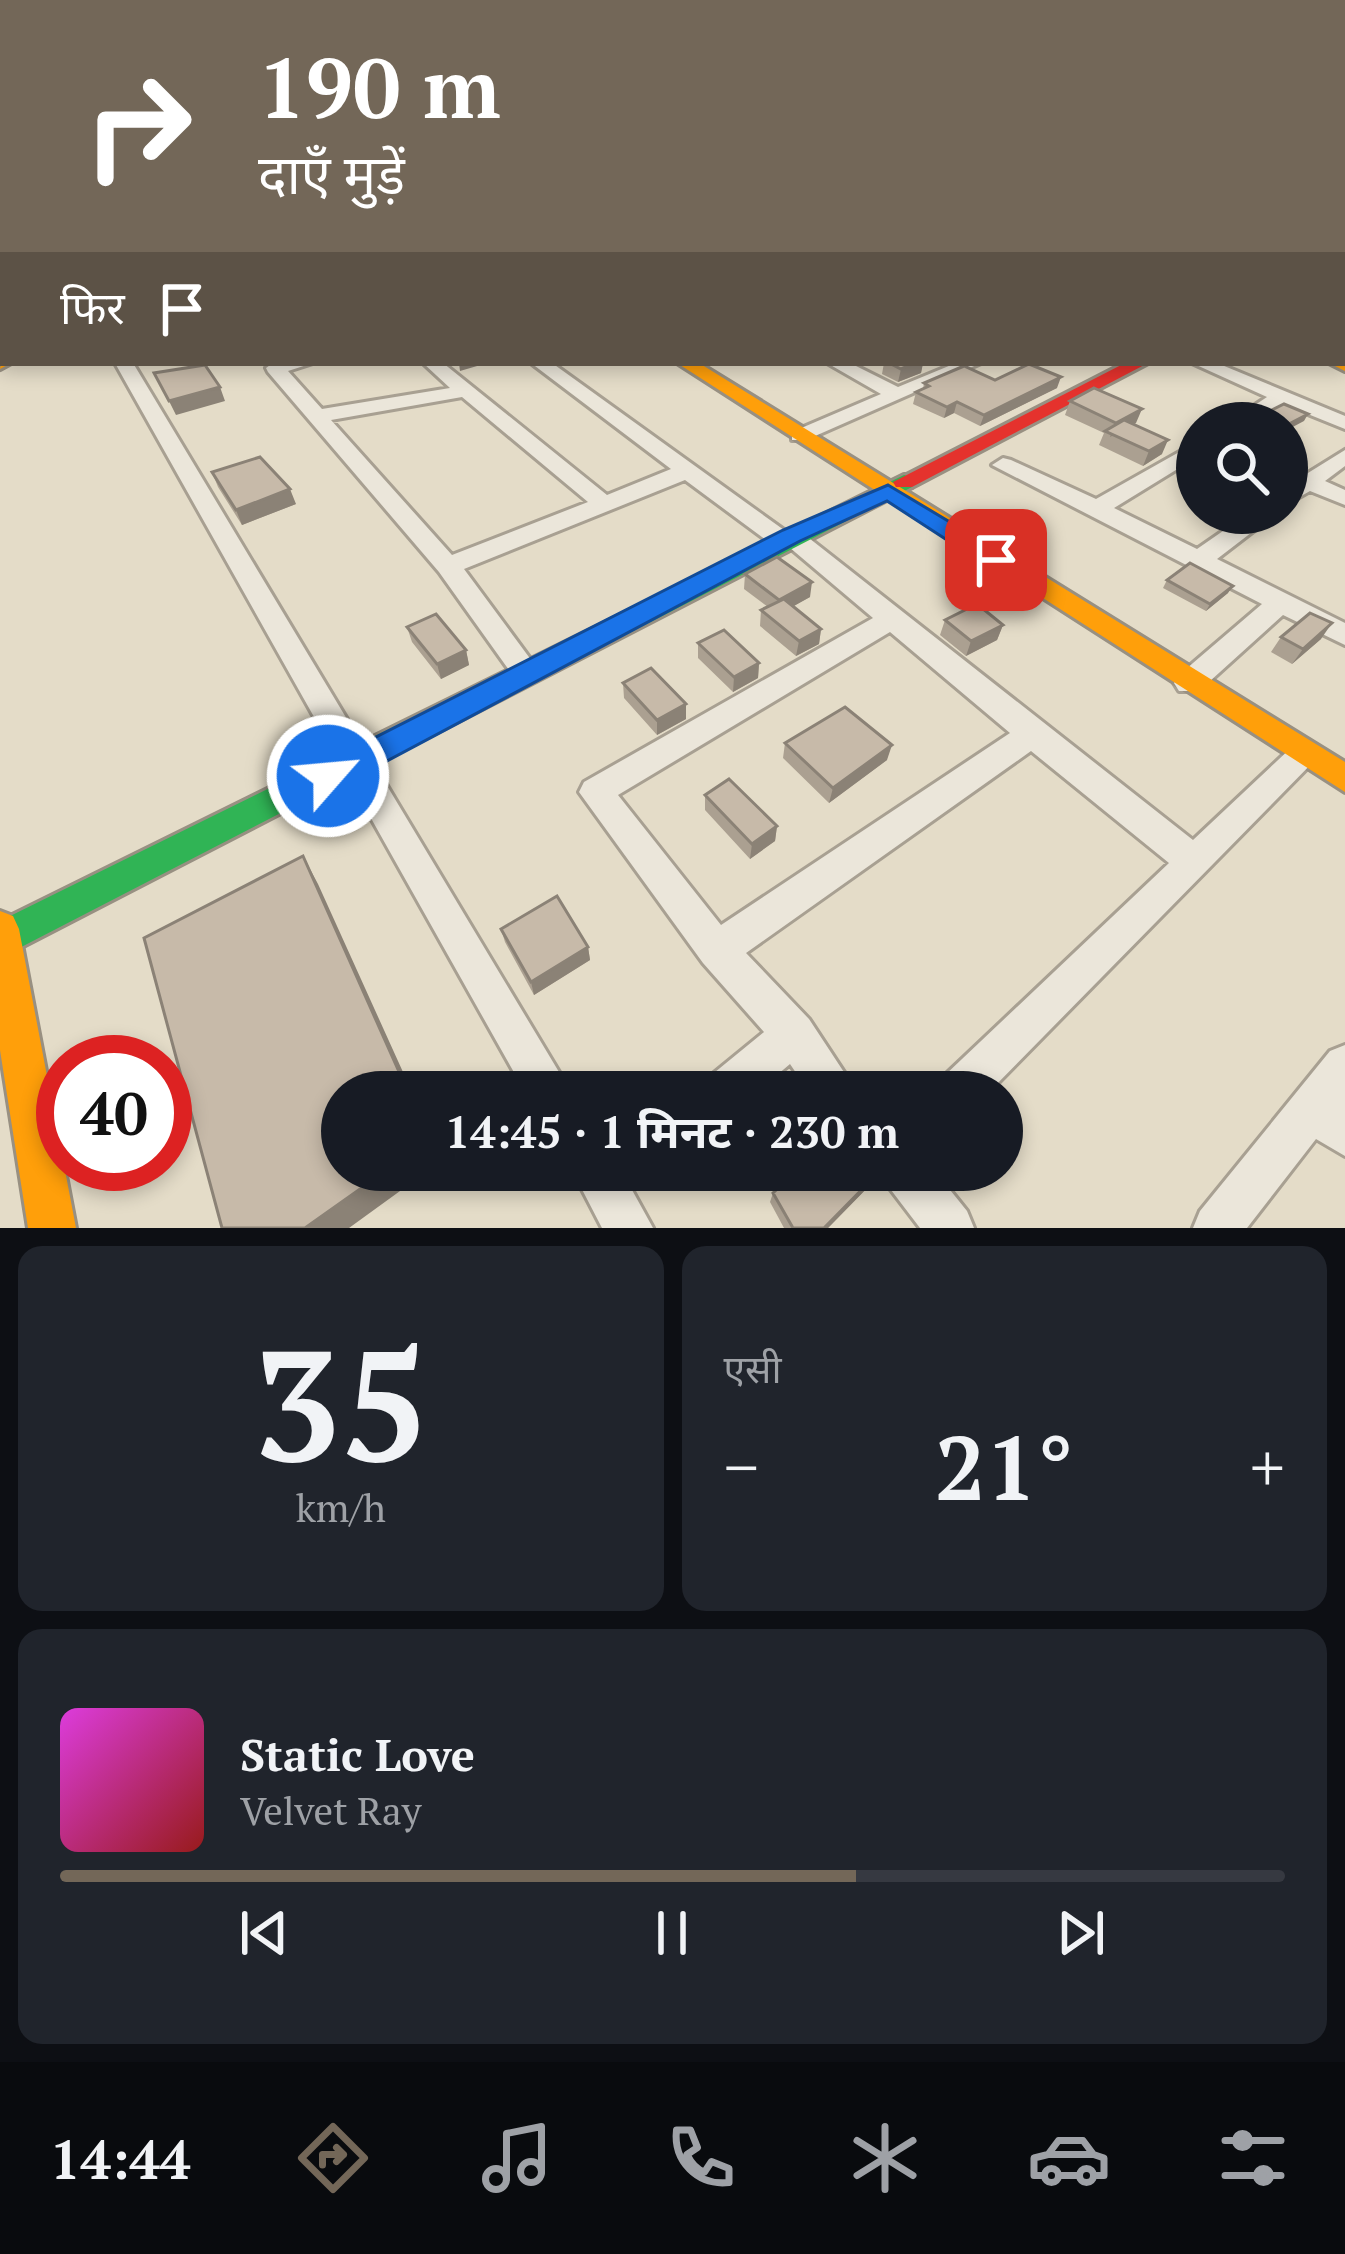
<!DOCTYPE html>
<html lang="hi">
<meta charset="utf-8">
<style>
body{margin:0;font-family:"PT Serif","Noto Sans Devanagari",serif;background:#20242c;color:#f1f3f6;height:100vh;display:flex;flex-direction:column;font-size:45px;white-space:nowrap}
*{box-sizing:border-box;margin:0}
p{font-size:39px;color:#9ea1a6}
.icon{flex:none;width:66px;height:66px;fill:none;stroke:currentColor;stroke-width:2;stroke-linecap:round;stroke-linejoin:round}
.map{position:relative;height:1228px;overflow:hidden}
.drawer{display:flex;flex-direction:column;gap:18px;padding:18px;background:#0d0f14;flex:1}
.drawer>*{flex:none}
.banner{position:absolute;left:0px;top:0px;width:1347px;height:366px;box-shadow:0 6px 18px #0003;background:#736758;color:#fff;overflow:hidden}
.buttons{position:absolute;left:1176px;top:402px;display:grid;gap:24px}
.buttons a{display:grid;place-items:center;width:132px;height:132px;border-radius:50%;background:#171b24;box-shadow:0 6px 18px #0003;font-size:60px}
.speed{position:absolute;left:36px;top:1035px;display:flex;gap:24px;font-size:60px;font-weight:700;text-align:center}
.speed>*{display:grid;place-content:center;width:156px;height:156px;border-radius:50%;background:#171b24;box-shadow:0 6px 18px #0003;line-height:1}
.speed .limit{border:18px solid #d22;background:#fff;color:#111}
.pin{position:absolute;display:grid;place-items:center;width:102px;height:102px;color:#fff;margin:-51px;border-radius:24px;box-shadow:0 6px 18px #0006}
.me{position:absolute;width:132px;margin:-66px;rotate:63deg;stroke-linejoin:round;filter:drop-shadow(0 0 9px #0008)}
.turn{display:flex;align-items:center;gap:42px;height:252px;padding:0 60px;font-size:54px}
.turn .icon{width:156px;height:156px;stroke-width:2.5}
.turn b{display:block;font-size:84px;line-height:102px}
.then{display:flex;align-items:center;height:114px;padding:0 60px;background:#0003;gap:24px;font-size:45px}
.big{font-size:90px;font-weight:700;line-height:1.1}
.drawer .tile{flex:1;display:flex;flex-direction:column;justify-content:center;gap:18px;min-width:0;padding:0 42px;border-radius:24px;background:#20242c}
.drawer .dial{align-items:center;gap:0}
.dial b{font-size:156px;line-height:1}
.song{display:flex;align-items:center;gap:36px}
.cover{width:144px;height:144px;border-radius:18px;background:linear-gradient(135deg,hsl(300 70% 55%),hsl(0 70% 35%))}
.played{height:12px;border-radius:6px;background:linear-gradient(90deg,#736758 65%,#363941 65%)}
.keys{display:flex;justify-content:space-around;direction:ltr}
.heat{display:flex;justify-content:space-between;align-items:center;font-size:66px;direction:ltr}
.drawer .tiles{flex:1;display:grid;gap:18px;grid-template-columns:1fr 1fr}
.tile:last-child{grid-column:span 2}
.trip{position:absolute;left:321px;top:1071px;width:702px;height:120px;border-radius:60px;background:#171b24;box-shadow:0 6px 18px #0003;font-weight:700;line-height:120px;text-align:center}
.dock{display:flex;height:192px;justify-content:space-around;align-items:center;background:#090b0e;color:#9ea1a6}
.dock .icon{width:84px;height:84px}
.dock .current{color:#736758}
.dock b{font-size:54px;color:#f1f3f6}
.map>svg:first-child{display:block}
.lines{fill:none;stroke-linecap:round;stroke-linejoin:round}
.street-casing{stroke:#a8a092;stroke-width:6}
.fast-casing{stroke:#989082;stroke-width:6}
.slow-casing{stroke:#989082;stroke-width:6}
.jam-casing{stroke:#989082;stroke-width:6}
.street{fill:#ebe6da;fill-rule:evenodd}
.fast{fill:#30b455;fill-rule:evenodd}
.slow{fill:#ff9f0a;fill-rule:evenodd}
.jam{fill:#e5322d;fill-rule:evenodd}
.wall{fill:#aba091}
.shaded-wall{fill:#8b8276}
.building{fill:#c7baa9;stroke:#8b8276;stroke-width:3}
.route{fill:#1a73e8;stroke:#114b97;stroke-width:3}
</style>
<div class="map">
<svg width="1345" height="1228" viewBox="0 0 1345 1228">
<rect width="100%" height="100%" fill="#e4dcc8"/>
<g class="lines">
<defs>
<path id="street" d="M0,238H3L0,247Z
M115,363H133L571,1092H525Z
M273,363H313L288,371L322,409L450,388L423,363H443L607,495L671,469L531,363H552L784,530L800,531L1193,840L1294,745L1305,741L1316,745L1321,754L989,1092H936L943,1077L1169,863L1031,751L746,953L809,1019L857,1092H809L790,1064L757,1092H702L709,1077L764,1032L703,963L579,792L584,782L873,618L789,547L774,546L685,480L464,569L540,672L536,680H516L439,572L268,372L266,368ZM462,397L588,502L452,555L331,420ZM890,632L1010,733L721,925L618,795Z
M827,363H850L898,387L956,363H981L806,440H792V432L881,394Z
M1192,363H1217L1345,416V429L1283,404L1252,423H1228L1267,397Z
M1197,442V457L1114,508L1197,549L1249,513H1277L1217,559L1345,623V645L1283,615L1199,691H1179L1174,683L1179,675L1262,604L992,465L1003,458L1011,460L1096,499Z
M1345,450V466L1325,481L1345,490V505L1310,491L1287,504V486Z
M1345,1045V1156L1316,1139L1247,1228H1193L1200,1211L1330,1051Z
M572,1170H621L653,1228H602Z
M881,1170H934L967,1211L974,1228H920L888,1186Z"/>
<path id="fast" d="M1344,203H1345V211H1344Z
M904,475L912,477V487L0,958V921Z"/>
<path id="slow" d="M3,356V363H11L0,369Z
M1345,359V371L1329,363H1344Z
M677,363H699L1345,762V792Z
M0,911L13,916L19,929L76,1228H28L0,1050Z"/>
<path id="jam" d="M1125,363H1148L912,487H896L893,482Z"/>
</defs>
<!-- street casing -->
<use href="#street" class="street-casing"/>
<!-- fast casing -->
<use href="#fast" class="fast-casing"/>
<!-- slow casing -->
<use href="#slow" class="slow-casing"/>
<!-- jam casing -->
<use href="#jam" class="jam-casing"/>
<!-- street -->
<use href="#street" class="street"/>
<!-- fast -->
<use href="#fast" class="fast"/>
<!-- slow -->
<use href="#slow" class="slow"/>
<!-- jam -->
<use href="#jam" class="jam"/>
</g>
<!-- wall -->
<path class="wall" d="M884,363H923L921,373L898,382L882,374Z
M995,380L1057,388L980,426L954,413L944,418L913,404L916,392L923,389L924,383Z
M1070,401L1136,423L1133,424L1162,454L1143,466L1099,445L1104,433L1065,415Z
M212,472L296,504L242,525L218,487Z
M745,574L810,597L793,606L821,629L819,644L796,656L760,626L761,610L768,607L744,589Z
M1167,580L1228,593L1206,611L1163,588Z
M945,620L1003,625L997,640L966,656L940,635Z
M407,627L466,650L469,665L441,679L412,642Z
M1281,637L1321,639L1292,664L1271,652Z
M698,643L759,663L758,678L733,692L698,658Z
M623,683L686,704V719L657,735L624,698Z
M785,743L887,760L829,803L783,758Z
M705,795L777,826L775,841L750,859L705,810Z
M501,929L588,947L590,960L534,995L505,942Z
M873,1182L828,1228H784L770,1202L773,1193Z"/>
<!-- shaded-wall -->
<path class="shaded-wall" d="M459,363H484V364L460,371Z
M915,363H923L921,373L898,382L901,369Z
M1061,377L1057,388L980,426L984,415Z
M220,387L225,401L176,415L169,401Z
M957,402L954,413L944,418L947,407Z
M1142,409L1136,423L1110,437L1116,423Z
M1308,414L1304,421L1287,430V425Z
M1168,440L1162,454L1143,466L1149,451Z
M290,489L296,504L242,525L236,510Z
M812,582L810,597L778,615L779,600Z
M1233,586L1228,593L1206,611L1210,604Z
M1332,623L1321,639L1292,664L1303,649Z
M1003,625L997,640L966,656L971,641Z
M821,629L819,644L796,656L799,641Z
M466,650L469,665L441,679L437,664Z
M759,663L758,678L733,692L734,677Z
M686,704V719L657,735V720Z
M892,745L887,760L829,803L833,788Z
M777,826L775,841L750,859L752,844Z
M303,856L318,884L412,1092H408Z
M588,947L590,960L534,995L531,982Z
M387,1170H429L349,1228H305Z
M879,1172L873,1182L828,1228H824Z"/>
<!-- building -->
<path class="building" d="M1344,224H1345V291H1344Z
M889,363H915L901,369Z
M1029,364L1061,377L984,415L957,402L947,407L916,392L929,386L924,383L964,366L995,380Z
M205,365L220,387L169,401L154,373Z
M1094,388L1142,409L1116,423L1070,401Z
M1284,404L1308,414L1287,425V423H1245Z
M1124,420L1168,440L1149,451L1105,431Z
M260,457L290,489L236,510L212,472Z
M777,557L812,582L779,600L745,574Z
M1190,563L1233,586L1210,604L1167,580Z
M784,599L821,629L799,641L761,610Z
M977,604L1003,625L971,641L945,620Z
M1310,613L1332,623L1303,649L1281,637Z
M436,614L466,650L437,664L407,627Z
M724,630L759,663L734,677L698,643Z
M651,668L686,704L657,720L623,683Z
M845,707L892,745L833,788L785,743Z
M729,779L777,826L752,844L705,795Z
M303,856L408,1092H342V1170H387L305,1228H222L144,938Z
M557,896L588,947L531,982L501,929Z
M798,1170H877L879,1172L824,1228H793L773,1193Z"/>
<!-- sky -->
<linearGradient id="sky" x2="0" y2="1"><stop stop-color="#93bcd6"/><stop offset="0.49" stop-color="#f3efe6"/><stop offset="1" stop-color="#f3efe6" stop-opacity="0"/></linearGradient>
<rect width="1345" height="339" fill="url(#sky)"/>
<!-- route -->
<path class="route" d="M888,485L1005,555L1008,560L1005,566H987L887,501L800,541L340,786L328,790L317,786L312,776L317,767L783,530Z"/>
</svg>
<div class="buttons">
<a><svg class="icon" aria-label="search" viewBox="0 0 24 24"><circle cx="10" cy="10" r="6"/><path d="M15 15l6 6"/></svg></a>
</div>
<div class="speed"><div class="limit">40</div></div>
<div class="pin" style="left:996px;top:560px;background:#d93025"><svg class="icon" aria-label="arrive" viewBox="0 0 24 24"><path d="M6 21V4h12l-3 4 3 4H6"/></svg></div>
<svg class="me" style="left:328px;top:776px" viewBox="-20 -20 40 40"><circle r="17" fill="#1a73e8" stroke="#fff" stroke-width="3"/><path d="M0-11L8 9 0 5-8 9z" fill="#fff"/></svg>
<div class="trip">14:45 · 1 मिनट · 230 m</div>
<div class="banner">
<div class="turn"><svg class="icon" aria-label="right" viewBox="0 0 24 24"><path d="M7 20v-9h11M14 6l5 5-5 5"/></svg><div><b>190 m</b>दाएँ मुड़ें</div></div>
<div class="then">फिर<svg class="icon" aria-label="arrive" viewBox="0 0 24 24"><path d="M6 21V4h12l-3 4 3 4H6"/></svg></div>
</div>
</div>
<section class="drawer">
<div class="tiles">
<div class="tile dial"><b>35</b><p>km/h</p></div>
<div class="tile"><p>एसी</p>
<div class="heat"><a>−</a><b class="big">21°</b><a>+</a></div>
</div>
<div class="tile">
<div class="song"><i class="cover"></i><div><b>Static Love</b><p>Velvet Ray</p></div></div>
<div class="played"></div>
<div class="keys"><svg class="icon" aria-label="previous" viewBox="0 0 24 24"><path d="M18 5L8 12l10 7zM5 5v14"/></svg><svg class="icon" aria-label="pause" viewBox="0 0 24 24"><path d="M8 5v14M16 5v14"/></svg><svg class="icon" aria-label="next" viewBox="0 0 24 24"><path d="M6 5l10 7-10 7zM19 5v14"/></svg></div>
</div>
</div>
</section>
<nav class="dock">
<b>14:44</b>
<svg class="icon current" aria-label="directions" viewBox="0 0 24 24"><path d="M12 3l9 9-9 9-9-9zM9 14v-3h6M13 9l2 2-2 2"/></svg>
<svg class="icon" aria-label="music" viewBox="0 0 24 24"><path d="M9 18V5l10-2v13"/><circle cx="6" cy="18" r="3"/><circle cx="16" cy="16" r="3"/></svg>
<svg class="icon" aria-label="phone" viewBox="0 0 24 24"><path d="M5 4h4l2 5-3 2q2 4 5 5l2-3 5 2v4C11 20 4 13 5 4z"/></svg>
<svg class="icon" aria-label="climate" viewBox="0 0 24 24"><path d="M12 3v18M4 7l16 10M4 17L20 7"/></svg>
<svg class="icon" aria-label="car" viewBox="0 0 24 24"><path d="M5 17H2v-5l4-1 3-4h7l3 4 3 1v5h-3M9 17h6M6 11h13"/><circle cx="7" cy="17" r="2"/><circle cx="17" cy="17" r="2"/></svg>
<svg class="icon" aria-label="filters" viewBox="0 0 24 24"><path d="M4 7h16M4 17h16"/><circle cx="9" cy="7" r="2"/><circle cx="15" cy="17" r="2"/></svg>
</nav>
